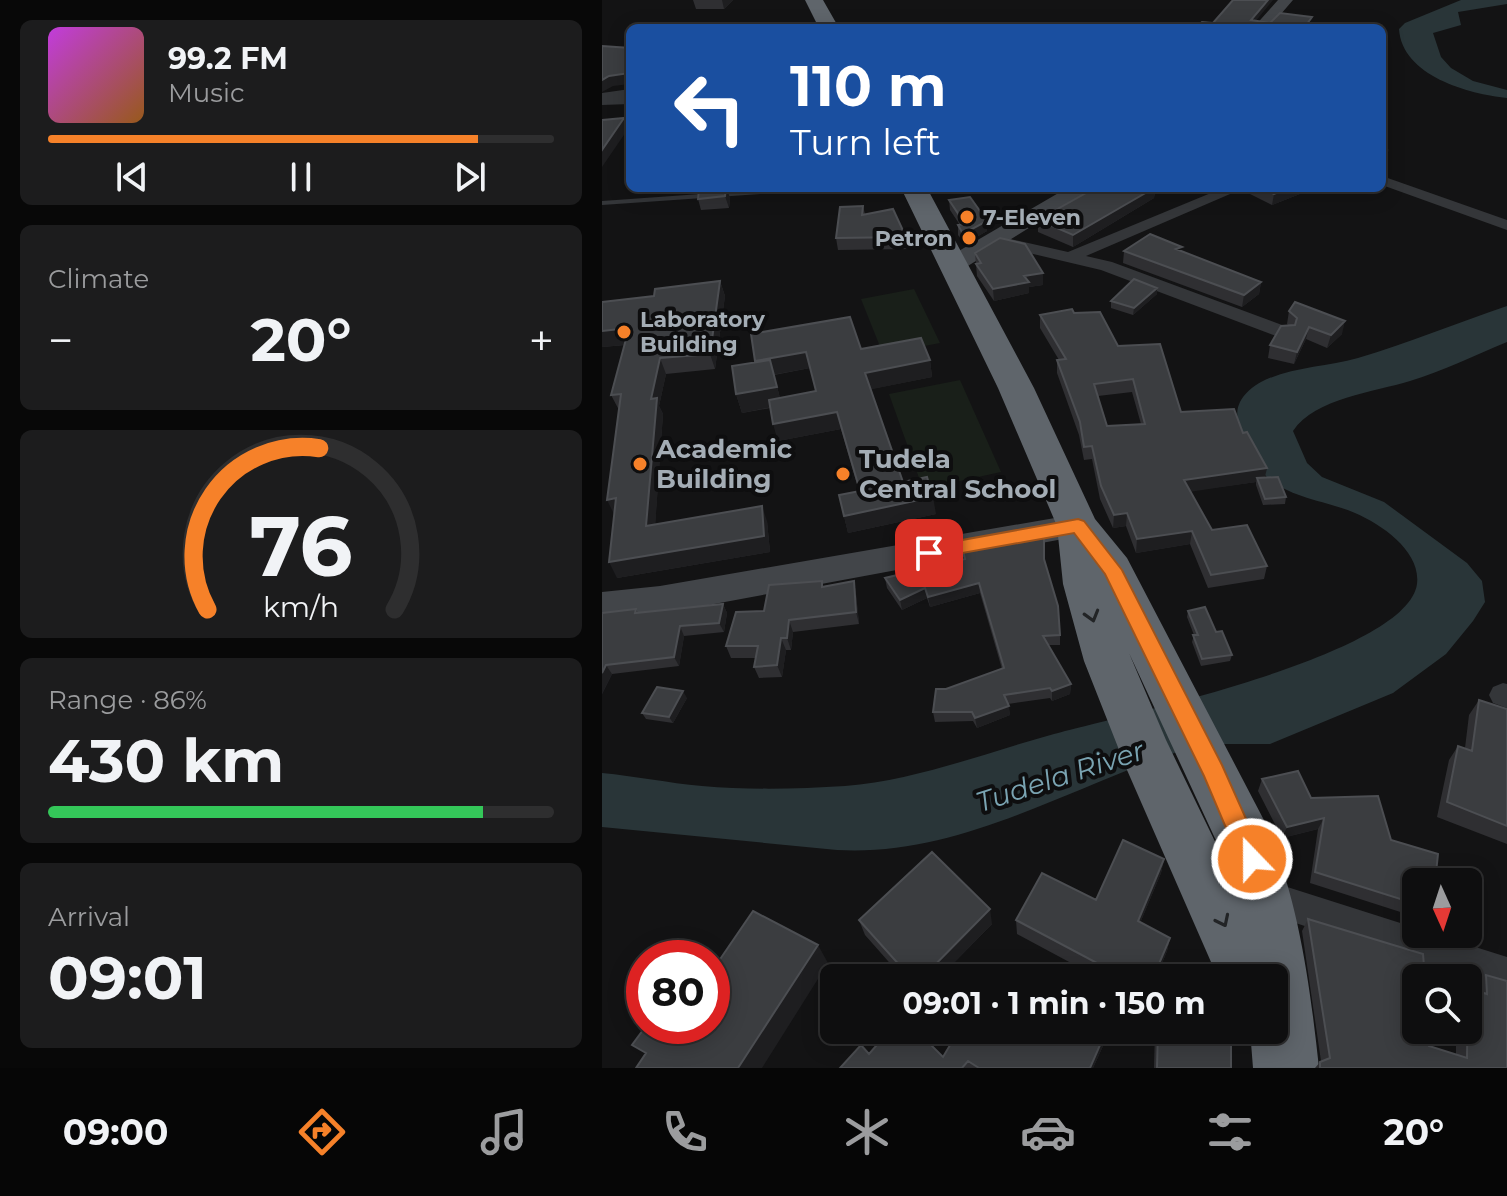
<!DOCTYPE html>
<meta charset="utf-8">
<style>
body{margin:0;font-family:Montserrat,sans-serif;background:#1c1c1d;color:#f1f3f6;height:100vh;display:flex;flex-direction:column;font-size:30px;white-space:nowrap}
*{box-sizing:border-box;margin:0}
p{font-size:26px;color:#9b9c9e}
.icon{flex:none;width:44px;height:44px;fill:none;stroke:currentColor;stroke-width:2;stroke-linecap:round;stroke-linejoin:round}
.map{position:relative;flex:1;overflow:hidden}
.details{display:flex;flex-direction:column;gap:20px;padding:20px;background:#080808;width:602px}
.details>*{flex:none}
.guide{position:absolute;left:24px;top:24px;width:760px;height:168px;border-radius:12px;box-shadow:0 4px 20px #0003,0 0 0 2px #2e2e2f;background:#1a4fa0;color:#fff;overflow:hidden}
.needle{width:52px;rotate:177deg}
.tools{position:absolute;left:800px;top:868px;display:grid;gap:16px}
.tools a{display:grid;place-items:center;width:80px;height:80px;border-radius:12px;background:#0e0e0f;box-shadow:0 4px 20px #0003,0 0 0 2px #2e2e2f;font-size:40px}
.speed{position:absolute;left:24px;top:940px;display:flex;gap:16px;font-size:40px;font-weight:700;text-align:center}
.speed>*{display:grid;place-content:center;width:104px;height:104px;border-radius:50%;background:#0e0e0f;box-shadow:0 4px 20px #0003,0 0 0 2px #2e2e2f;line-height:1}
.speed .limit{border:12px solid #d22;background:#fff;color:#111}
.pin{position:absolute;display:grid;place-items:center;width:68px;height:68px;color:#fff;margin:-34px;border-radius:16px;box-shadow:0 4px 12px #0006}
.me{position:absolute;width:88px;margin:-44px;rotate:338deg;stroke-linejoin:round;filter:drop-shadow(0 0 6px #0008)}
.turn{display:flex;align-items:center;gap:28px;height:168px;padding:0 32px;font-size:36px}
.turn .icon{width:104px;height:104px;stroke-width:2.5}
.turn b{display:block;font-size:56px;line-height:68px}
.big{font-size:60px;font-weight:700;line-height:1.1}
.details .widget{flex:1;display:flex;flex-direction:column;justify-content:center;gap:12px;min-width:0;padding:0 28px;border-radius:12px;background:#1c1c1d}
.details .dial{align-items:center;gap:0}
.dial svg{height:208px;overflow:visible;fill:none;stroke:#2e2e2f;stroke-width:7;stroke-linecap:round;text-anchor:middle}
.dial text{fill:#f1f3f6;stroke:none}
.song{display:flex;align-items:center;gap:24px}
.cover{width:96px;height:96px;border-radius:12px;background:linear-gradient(135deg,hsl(290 70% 55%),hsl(30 70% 35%))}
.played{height:8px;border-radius:4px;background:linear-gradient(90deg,#f68129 85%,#2e2e2f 85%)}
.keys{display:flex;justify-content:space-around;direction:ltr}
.heat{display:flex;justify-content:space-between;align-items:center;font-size:44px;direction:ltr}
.charge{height:12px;border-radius:6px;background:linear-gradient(90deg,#34c759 86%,#2e2e2f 0)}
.trip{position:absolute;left:218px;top:964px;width:468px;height:80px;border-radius:12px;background:#0e0e0f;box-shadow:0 4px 20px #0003,0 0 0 2px #2e2e2f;font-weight:700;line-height:80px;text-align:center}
.menu{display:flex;height:128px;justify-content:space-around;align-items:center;background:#060606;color:#9b9c9e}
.menu .icon{width:56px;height:56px}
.menu .active{color:#f68129}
.menu b{font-size:36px;color:#f1f3f6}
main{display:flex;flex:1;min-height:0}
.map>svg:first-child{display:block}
.green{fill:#191f19}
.water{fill:#293538}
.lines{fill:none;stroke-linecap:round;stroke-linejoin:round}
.lane{fill:#343639;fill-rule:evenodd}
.street{fill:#343639;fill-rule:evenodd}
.secondary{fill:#424549;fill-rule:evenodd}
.highway{fill:#5f656b;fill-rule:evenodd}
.wall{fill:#2f2f32;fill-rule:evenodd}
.shaded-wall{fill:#1e1e20}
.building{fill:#3b3d40;stroke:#4c4e52;stroke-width:2;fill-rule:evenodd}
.oneway{stroke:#222426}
.route{fill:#f68129;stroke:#a0541b;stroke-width:2}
.poi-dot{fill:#f68129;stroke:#0e0e0f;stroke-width:3}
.labels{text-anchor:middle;stroke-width:8;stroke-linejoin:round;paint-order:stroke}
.far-poi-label{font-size:22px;font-weight:bold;fill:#a4adb5;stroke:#0e0e0f;text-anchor:start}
.poi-label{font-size:26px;font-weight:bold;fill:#a4adb5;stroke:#0e0e0f;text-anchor:start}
.water-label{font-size:28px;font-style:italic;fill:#7aa4b2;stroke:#0e0e0f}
</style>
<main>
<section class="details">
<div class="widget">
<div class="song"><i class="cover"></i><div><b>99.2 FM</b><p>Music</p></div></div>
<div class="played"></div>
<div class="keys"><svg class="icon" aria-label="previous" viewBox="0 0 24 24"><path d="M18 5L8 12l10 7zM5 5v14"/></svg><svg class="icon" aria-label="pause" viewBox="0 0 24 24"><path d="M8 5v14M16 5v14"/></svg><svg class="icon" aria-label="next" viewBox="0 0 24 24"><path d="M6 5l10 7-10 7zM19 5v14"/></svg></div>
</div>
<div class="widget"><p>Climate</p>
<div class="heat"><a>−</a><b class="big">20°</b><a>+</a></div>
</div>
<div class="widget dial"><svg viewBox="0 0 100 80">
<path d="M14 69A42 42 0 1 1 86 69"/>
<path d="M14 69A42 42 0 0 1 57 7" stroke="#f68129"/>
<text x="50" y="56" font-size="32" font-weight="700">76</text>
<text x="50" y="72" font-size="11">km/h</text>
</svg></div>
<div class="widget"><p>Range · 86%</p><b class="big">430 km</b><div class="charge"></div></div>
<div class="widget"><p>Arrival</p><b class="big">09:01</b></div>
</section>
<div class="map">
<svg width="905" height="1068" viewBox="0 0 905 1068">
<rect width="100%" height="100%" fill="#131314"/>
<!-- green -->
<path class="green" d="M312,289L338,343L281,354L259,299Z
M358,380L399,472L321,489L287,394Z"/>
<!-- water -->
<path class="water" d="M859,0H905V4L856,12L859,25L831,33L839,57L849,68L871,81L905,90V98C867,94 800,76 797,29L803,23Z
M905,306V342C873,355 841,371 808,381C773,392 713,398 691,431L705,463L720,477L782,502L865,563L880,581L883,602L871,621L844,654L791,693L668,744H610L578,751C466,788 356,857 235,850L0,827V773C33,776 66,783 100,786C147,790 196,789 243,786C316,780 382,753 452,734C516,716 805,656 815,584C819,552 781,525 753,513C725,501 692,499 667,479C654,468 648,451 642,436C637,424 632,414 638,402C642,394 651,386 659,382C688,367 724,367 756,358C806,343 855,323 905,306Z"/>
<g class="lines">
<!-- lane -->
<path class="lane" d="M182,188H219L215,190L0,205V201Z"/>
<!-- street -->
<path class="street" d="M28,89V104L0,105V93Z
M780,176L905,220V230L780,185Z
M621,188H642L484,256L510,262L688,328L690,332L688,336H674L499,270L389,244L387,241L395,236L466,252Z
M901,683L905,684V708L891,703L887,695L891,687Z
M663,880L814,928V934H832L905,957V993L651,909L646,897L651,885Z"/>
<!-- secondary -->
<path class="secondary" d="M676,0H691L667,28H651Z
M465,188H491L361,269H343L340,264L343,259Z
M476,514L488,518L493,526L488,534L58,614L0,620V592L58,586Z"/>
<!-- highway -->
<path class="highway" d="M203,0H221L237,28H217Z
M299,188H325L432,388L493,519L525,558L664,824C697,901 708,985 717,1068H651L648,1030H672V978H616L525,770L482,661L461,584L455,526L396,388ZM527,653L617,847L620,856L564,740Z"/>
</g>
<!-- wall -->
<path class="wall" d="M91,0H131L122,9H94Z
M101,188H129L125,189L128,199L127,208L99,210L96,199Z
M643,188H713L670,205L642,191Z
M553,192L552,198L471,247L436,232V220Z
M347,200L385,221V231L362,244L356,235V225H358L348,210Z
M261,206L263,214L304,237L306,249L236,250L234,238Z
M522,251L659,282L657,294L640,307L521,263Z
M373,253L441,273V285L427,287V293L392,301L375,276Z
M118,281L123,296L113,369L64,374L57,406L61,414L53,525L165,521L168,552L15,578L12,514L17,410L9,395L23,345L0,347V302L52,296Z
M555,288V294L531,315L509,308V301Z
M687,311L740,334L725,348L704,339L692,364L666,358L668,345L687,326L685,324Z
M472,313L516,346L579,412L641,433L665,468L662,478L684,497L683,504L661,505L654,485V482L588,491L610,530L665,566L662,579L606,588L588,544L534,553L524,526L511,528L498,499L490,459L482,460L477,435L455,373V360H457L438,328V315ZM530,392L539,424L505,426L496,396Z
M259,349L328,360L330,377L269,389L301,482L334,514L246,533L242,516L257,491L239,429L176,441L168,408L140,413L134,394L130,366ZM208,368L214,391L178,398L172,375Z
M361,550L442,560L458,635V645H446L469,684L468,694L450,701L448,698L406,704L408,715L375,728L371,721L333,722L331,712L344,689L400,669L378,593L328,607L325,598L300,610L285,588L283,578L362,559Z
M252,581L254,594L257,624L191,632L189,650H184L180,677L157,678L152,667L154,658H129L124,646L162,611L222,586Z
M121,604L125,613L122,632L82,636L77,666L10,674L0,694V613L34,609L36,613Z
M586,611L614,632L630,655L628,661L599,666L590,642L592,635L585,617Z
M85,698L71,723L44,719L40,713Z
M877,700L905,709V844L835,817L847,760L856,746L863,748L867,715Z
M660,779L709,798L789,840L814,882V917L708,883L716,829L680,838L656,791Z
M562,859L559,873L538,923L568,938L565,951L554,978H497L415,934L414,920L494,900Z
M706,919L827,1046L854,1055V1030H866L873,986L884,975L905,1068H713L719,1061L700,931Z
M257,920L390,924L337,978H301L263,935Z
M553,1030H629V1068H552Z
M502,1036L501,1046L491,1068H238L267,1054L341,1057Z"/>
<!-- shaded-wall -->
<path class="shaded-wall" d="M120,0H131L122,9Z
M666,0H671L648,28L649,20Z
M28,73V84L11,86L0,92V80L7,76Z
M22,118L26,129L0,167V150Z
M787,149L784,159L780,161V151Z
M125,188L128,199L127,208L123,196Z
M547,188H558L553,192L552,198L471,247V235Z
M687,188H713L670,205L672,194Z
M385,221V231L362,244L361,234Z
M441,273V285L427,287V293L392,301L391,289L422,276Z
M118,281L123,296L113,369L108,354Z
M659,282L657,294L640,307L642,295Z
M555,288V294L531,315L532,308Z
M743,321L740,334L725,348L729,335Z
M707,327L704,339L692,364L695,352Z
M27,328L33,344L0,347V331Z
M204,352L208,368L158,377L153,361Z
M58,358L64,374L57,406L61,414L52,542L44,526L49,399Z
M328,360L330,377L266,390L263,373Z
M175,387L180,405L140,413L134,394Z
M235,412L239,429L176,441L171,424Z
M665,468L662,481L655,478L654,482L580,493L582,480Z
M331,497L334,514L246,533L242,516Z
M14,498L13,516L5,500Z
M160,506L165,521L168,552L15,578L7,562Z
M525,513L524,526L511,528L512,515Z
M590,531L588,544L534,553L535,539Z
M252,581L254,594L257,624L254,612Z
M377,583L378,593L328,607L326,597Z
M323,588L325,598L300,610L298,600Z
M121,604L125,613L122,632L117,623Z
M187,620L191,632L189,650L185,638Z
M78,626L82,636L77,666L72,657Z
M179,638L184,650L180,677L175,665Z
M4,665L10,674L0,694V673Z
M469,684L468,694L450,701V691Z
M81,691L85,698L71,723L67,717Z
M407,706L408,715L375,728L373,718Z
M722,818L716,829L680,838L685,827Z
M562,859L559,873L533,935L536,921Z
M388,909L390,924L337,978H320Z
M568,938L565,951L554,978H551Z
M216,945L226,963L160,1068H136Z
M502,1036L501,1046L491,1068H488Z"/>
<!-- building -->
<path class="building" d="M631,0H666L649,20L668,23L678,13L710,17L705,24L718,26L716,28H593L600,22L611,23Z
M0,46L28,48V73L7,76L0,80Z
M22,118L0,150V120Z
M124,188L123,196L96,199L97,190Z
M493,188H552L471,235L436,220Z
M659,188H687L672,194Z
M368,197L385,221L361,234L356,225L363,224L347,200Z
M261,206L260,215L291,209L304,237L234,238L238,207Z
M548,234L580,247L574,249L659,282L642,295L522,251Z
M398,238L423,244L441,273L422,276L427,282L391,289L374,264L379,263L373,253Z
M532,279L555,288L532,308L509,301Z
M118,281L108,354L58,358L49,399L55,398L44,526L160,506L162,536L7,562L14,498L5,500L19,394L9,395L27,328L0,331V302L52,296L53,289Z
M693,302L743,321L729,335L707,327L695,352L668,345L679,326L693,325L695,318L687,311Z
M470,309L472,313L498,312L516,346L558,344L579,412L632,409L641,433L645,432L665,468L582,480L610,530L645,525L665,566L609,575L590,531L535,539L525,513L512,515L499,486L490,446L482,447L478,422L455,360L464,359L438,315ZM531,379L543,424L505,426L492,384Z
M248,317L259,349L319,338L328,360L263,373L301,482L325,477L331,497L242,516L237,495L258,491L235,412L171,424L167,400L214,391L204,352L153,361L149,334Z
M168,360L175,387L134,394L130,366Z
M676,477L684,497L663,499L655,478Z
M442,538V559L456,606L458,635L441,636L469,684L450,691L448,688L402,695L407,706L373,718L370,712H331L334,689H344L402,668L377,583L326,597L323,588L298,600L283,578L363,559L361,550Z
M220,581V587L252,581L254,612L187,620L185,638H179L175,665L152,667L156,646H124L134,612L162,611L167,585Z
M121,604L117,623L78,626L72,657L4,665L0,673V613L34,609L33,613Z
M603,607L614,632L620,631L630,655L600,659L591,635H596L586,611Z
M55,687L81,691L67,717L40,713Z
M877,700L905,709V826L845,802L856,746L870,751Z
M696,771L709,798L776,796L789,840L836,854L833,882H814V904L713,872L722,818L685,827L660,779Z
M521,840L562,859L536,921L568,938L551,978H523L414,920L440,873L494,900Z
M330,852L388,909L320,978H309L257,920Z
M151,911L216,945L136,1068H34L44,1053L30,1045L44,1026H110V971Z
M706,919L821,954L823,978H814V1030H826L827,1046L865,1058L866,988L885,994L884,975L905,981V1068H718V1062L728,1058Z
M389,971L401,978H386Z
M288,1030H314L341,1057L357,1030H491L502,1036L488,1068H377L366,1061L360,1068H238L259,1045L267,1054Z
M556,1030H629V1068H555Z"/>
<!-- one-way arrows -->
<defs><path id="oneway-chevron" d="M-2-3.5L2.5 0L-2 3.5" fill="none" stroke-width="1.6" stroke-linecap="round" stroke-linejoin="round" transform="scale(2)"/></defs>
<g class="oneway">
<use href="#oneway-chevron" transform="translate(490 616) rotate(74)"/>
<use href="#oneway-chevron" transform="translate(621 921) rotate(64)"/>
</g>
<!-- route -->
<path class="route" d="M476,519L482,521L520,570L620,765L662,859L658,868L650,871L641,868L602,776L503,574L472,533L327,559L318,553L327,546Z"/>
<!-- markers -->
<g class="poi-dot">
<circle cx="365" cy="217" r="8"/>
<circle cx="367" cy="238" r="8"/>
<circle cx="22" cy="332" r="8"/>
<circle cx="38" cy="464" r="8"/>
<circle cx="241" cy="474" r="8"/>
</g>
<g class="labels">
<!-- far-poi labels -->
<g class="far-poi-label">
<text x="381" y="225">7-Eleven</text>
<text x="351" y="246" text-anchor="end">Petron</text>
<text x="38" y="327">Laboratory<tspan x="38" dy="25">Building</tspan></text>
</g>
<!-- poi labels -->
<g class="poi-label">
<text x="54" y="458">Academic<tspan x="54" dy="30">Building</tspan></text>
<text x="257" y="468">Tudela<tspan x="257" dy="30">Central School</tspan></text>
</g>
<!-- water labels -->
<g class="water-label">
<text transform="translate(458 776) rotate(-18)" y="10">Tudela River</text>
</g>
</g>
</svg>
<div class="tools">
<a><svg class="needle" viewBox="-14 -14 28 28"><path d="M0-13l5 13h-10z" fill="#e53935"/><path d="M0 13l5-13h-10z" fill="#9b9c9e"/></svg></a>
<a><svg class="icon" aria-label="search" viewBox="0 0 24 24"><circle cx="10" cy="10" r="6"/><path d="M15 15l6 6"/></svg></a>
</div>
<div class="speed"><div class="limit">80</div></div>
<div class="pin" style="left:327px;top:553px;background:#d93025"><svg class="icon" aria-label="arrive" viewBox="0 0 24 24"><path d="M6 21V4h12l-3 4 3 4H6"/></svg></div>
<svg class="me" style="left:650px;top:859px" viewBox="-20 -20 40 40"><circle r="17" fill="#f68129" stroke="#fff" stroke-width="3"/><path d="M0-11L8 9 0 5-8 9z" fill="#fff"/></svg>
<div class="trip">09:01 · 1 min · 150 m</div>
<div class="guide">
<div class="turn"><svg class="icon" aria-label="left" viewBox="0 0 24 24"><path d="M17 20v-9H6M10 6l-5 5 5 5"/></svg><div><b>110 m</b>Turn left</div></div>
</div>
</div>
</main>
<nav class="menu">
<b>09:00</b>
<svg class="icon active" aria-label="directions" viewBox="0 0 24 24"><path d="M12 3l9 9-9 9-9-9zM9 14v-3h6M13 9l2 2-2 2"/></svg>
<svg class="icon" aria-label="music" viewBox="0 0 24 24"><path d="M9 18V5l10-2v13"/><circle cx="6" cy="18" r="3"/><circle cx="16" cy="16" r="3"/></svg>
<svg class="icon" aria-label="phone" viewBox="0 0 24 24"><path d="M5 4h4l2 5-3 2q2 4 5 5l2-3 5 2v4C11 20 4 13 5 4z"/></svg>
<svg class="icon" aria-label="climate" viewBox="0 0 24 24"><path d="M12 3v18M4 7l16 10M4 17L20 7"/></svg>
<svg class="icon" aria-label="car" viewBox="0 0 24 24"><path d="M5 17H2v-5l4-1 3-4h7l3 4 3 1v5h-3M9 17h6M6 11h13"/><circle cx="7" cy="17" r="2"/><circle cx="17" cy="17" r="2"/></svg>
<svg class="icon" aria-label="filters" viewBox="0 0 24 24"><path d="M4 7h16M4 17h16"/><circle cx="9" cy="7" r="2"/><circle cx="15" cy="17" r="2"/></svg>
<b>20°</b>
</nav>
